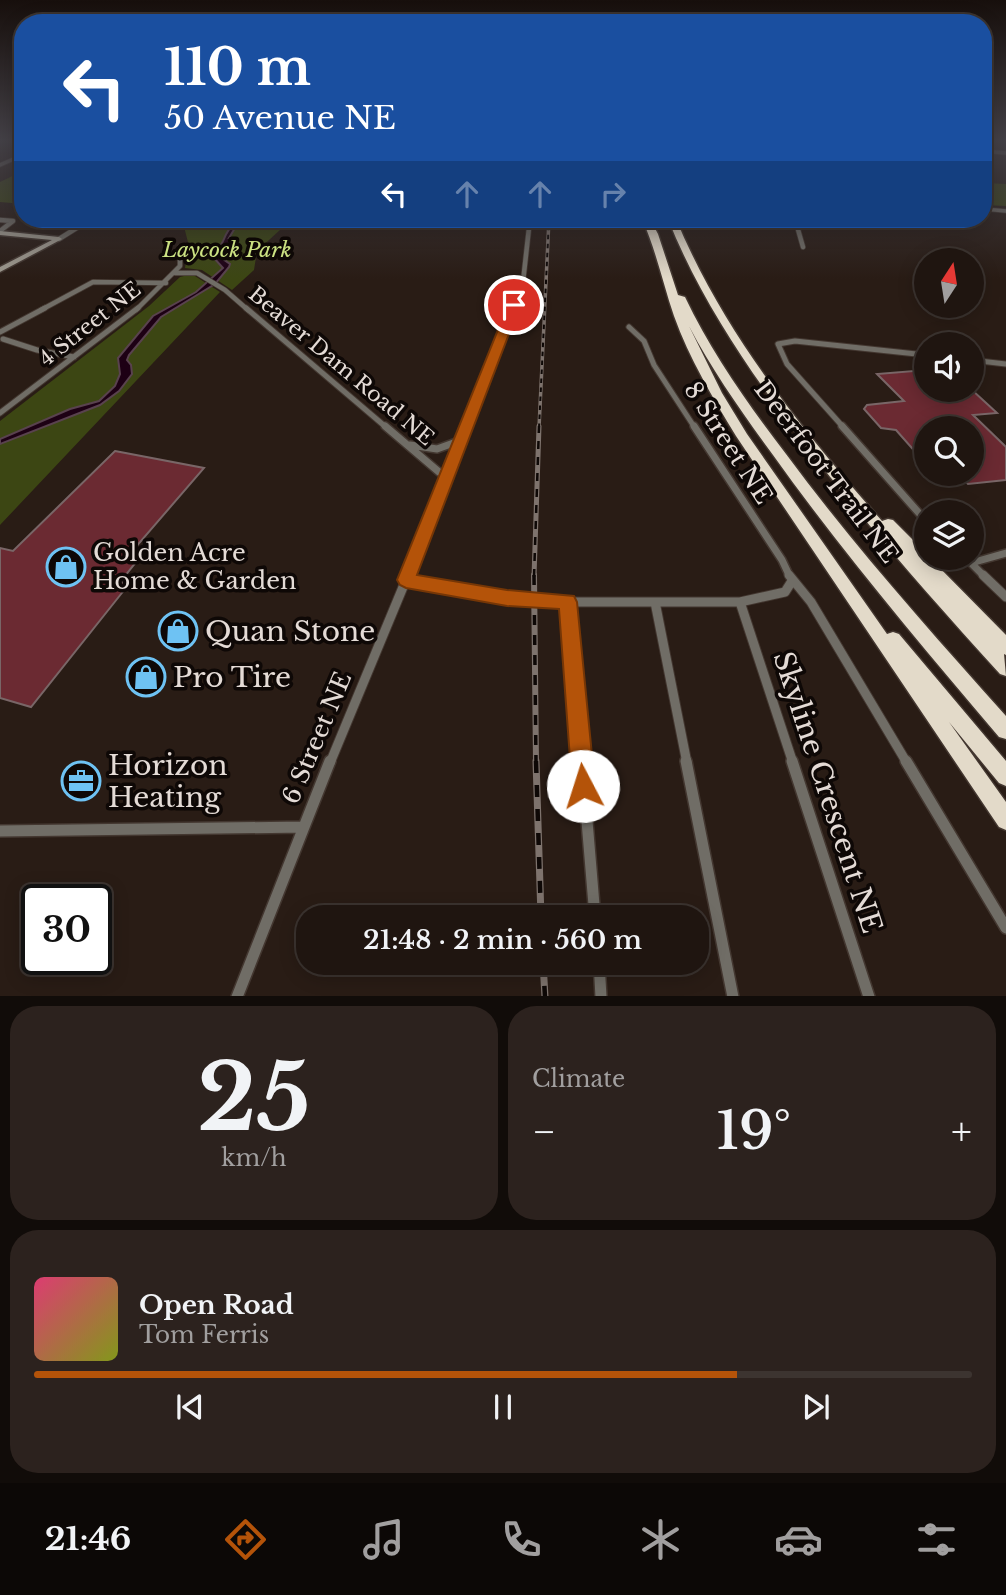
<!DOCTYPE html>
<meta charset="utf-8">
<style>
body{margin:0;font-family:"Libre Baskerville",serif;background:#2c221e;color:#f1f3f6;height:100vh;display:flex;flex-direction:column;font-size:26px;white-space:nowrap}
*{box-sizing:border-box;margin:0}
p{font-size:23px;color:#a19f9f}
.icon{flex:none;width:38px;height:38px;fill:none;stroke:currentColor;stroke-width:2;stroke-linecap:round;stroke-linejoin:round}
.map{position:relative;height:996px;overflow:hidden}
.details{display:flex;flex-direction:column;gap:10px;padding:10px;background:#110c09;flex:1}
.details>*{flex:none}
.guide{position:absolute;left:14px;top:14px;width:978px;height:214px;border-radius:28px;box-shadow:0 4px 18px #0003,0 0 0 2px #3c3430;background:#1a4fa0;color:#fff;overflow:hidden}
.needle{width:46px;rotate:12deg}
.fabs{position:absolute;left:914px;top:248px;display:grid;gap:14px}
.fabs a{display:grid;place-items:center;width:70px;height:70px;border-radius:50%;background:#1f1510;box-shadow:0 4px 18px #0003,0 0 0 2px #3c3430;font-size:35px}
.speed{position:absolute;left:21px;top:884px;display:flex;gap:14px;font-size:35px;font-weight:700;text-align:center}
.speed>*{display:grid;place-content:center;width:91px;height:91px;border-radius:50%;background:#1f1510;box-shadow:0 4px 18px #0003,0 0 0 2px #3c3430;line-height:1}
.speed .limit{border:4px solid #111;border-radius:10px;background:#fff;color:#111}
.pin{position:absolute;display:grid;place-items:center;width:60px;height:60px;color:#fff;margin:-30px;border:4px solid #fff;border-radius:50%;box-shadow:0 2px 7px #0007}
.me{position:absolute;width:77px;margin:-38px;rotate:355deg;stroke-linejoin:round;filter:drop-shadow(0 0 5px #0008)}
.turn{display:flex;align-items:center;gap:24px;height:147px;padding:0 35px;font-size:32px}
.turn .icon{width:91px;height:91px;stroke-width:2.5}
.turn b{display:block;font-size:49px;line-height:60px}
.lanes{display:flex;align-items:center;height:66px;padding:0 35px;background:#0003;justify-content:center;gap:35px;direction:ltr}
.lanes .off{opacity:.35}
.big{font-size:52px;font-weight:600;line-height:1.1}
.details .card{flex:1;display:flex;flex-direction:column;justify-content:center;gap:10px;min-width:0;padding:0 24px;border-radius:28px;background:#2c221e}
.details .dial{align-items:center;gap:0}
.dial b{font-size:91px;line-height:1}
.song{display:flex;align-items:center;gap:21px}
.cover{width:84px;height:84px;border-radius:10px;background:linear-gradient(135deg,hsl(340 70% 55%),hsl(70 70% 35%))}
.played{height:7px;border-radius:4px;background:linear-gradient(90deg,#b45309 75%,#3c3430 75%)}
.keys{display:flex;justify-content:space-around;direction:ltr}
.heat{display:flex;justify-content:space-between;align-items:center;font-size:38px;direction:ltr}
.details .tiles{flex:1;display:grid;gap:10px;grid-template-columns:1fr 1fr}
.card:last-child{grid-column:span 2}
.trip{position:absolute;left:296px;top:905px;width:413px;height:70px;border-radius:28px;background:#1f1510;box-shadow:0 4px 18px #0003,0 0 0 2px #3c3430;font-weight:600;line-height:70px;text-align:center}
.dock{display:flex;height:112px;justify-content:space-around;align-items:center;background:#0c0806;color:#a19f9f}
.dock .icon{width:49px;height:49px}
.dock .active{color:#b45309}
.dock b{font-size:32px;color:#f1f3f6}
.map>svg:first-child{display:block}
.green{fill:#3c4613}
.water{fill:#1d0014;stroke:#59424e;stroke-width:2}
.lines{fill:none;stroke-linecap:round;stroke-linejoin:round}
.stream{stroke:#59424e;stroke-width:2}
.building{fill:#6b2a32;stroke:#796667;stroke-width:2}
.street-far5-casing{stroke:#433730;stroke-width:5}
.street-far4-casing{stroke:#433730;stroke-width:6}
.street-far3-casing{stroke:#433730;stroke-width:7}
.street-far2-casing{stroke:#433730;stroke-width:10}
.street-far1-casing{stroke:#433730;stroke-width:11}
.street-casing{stroke:#433730;stroke-width:14}
.secondary-casing{stroke:#433730;stroke-width:3}
.highway-casing{stroke:#433730;stroke-width:3}
.street-far5{stroke:#706d66;stroke-width:3.5}
.street-far4{stroke:#706d66;stroke-width:4.5}
.street-far3{stroke:#706d66;stroke-width:5}
.street-far2{stroke:#706d66;stroke-width:7}
.street-far1{stroke:#706d66;stroke-width:9}
.street{stroke:#706d66;stroke-width:11}
.secondary{fill:#9e998e;fill-rule:evenodd}
.highway{fill:#e3dac9;fill-rule:evenodd}
.rail-far3-casing{stroke:#7e736d;stroke-width:3.5}
.rail-far2-casing{stroke:#7e736d;stroke-width:5}
.rail-far1-casing{stroke:#7e736d;stroke-width:6}
.rail-casing{stroke:#7e736d;stroke-width:7}
.rail-far3{stroke:#0e0806;stroke-width:2;stroke-dasharray:4.5;stroke-linecap:butt}
.rail-far2{stroke:#0e0806;stroke-width:2.5;stroke-dasharray:8;stroke-linecap:butt}
.rail-far1{stroke:#0e0806;stroke-width:3.5;stroke-dasharray:10;stroke-linecap:butt}
.rail{stroke:#0e0806;stroke-width:4.5;stroke-dasharray:12;stroke-linecap:butt}
.route{fill:#b45309;stroke:#753606;stroke-width:2}
.labels{text-anchor:middle;stroke-width:7;stroke-linejoin:round;paint-order:stroke}
.far-park-label{font-size:21px;font-style:italic;fill:#cce283;stroke:#0e0806}
.far-street-label{font-size:21px;fill:#e4dbd6;stroke:#0e0806}
.street-label{font-size:24px;fill:#e4dbd6;stroke:#0e0806}
.poi-label{font-size:24px;fill:#e4dbd6;stroke:#0e0806;text-anchor:start}
.near-poi-label{font-size:28px;fill:#e4dbd6;stroke:#0e0806;text-anchor:start}
.near-street-label{font-size:28px;fill:#e4dbd6;stroke:#0e0806}
</style>
<div class="map">
<svg width="1006" height="997" viewBox="0 0 1006 997">
<rect width="100%" height="100%" fill="#291c15"/>
<!-- green -->
<path class="green" d="M23,171V204L0,202V182Z
M984,183L1006,184V206L984,205Z
M182,219H277L267,228L281,229L257,251L254,270L232,290L202,270L185,268L189,246Z
M188,275L195,276L220,292L0,525V421L149,306L180,277Z"/>
<!-- water -->
<path class="water" d="M240,219H248L235,228L229,238H233L220,257L230,264L229,267L215,284L161,317L129,355L127,360L131,365L132,374L119,391L100,405L0,444V439L70,409L99,401L115,386L120,374L118,358L153,316L196,292L223,268L213,257C228,240 220,234 240,219Z"/>
<g class="lines">
<!-- stream -->
<path class="stream" d="M617,219L622,220"/>
</g>
<!-- building -->
<path class="building" d="M926,370V390H972L997,413L973,415L1006,447V480L968,484L959,474H971V429H926V464L896,430L881,428L864,409L867,405L904,401L877,374Z
M115,451L204,468L134,549L145,551L120,582L129,584L31,707L0,698V548L13,551Z"/>
<g class="lines">
<defs>
<path id="street-far5" d="M984,151L1006,153
M0,165L23,155
M984,209L1006,211"/>
<path id="street-far4" d="M795,219L803,247
M0,220L13,221L0,231
M59,239L91,219
M175,273H197L225,290L248,310
M41,310L93,282L166,283
M136,310L180,266V247
M512,310L523,282L530,219"/>
<path id="street-far3" d="M246,308L387,428
M629,327L644,341L654,365L695,428
M0,332L45,308
M3,339L37,350L74,357
M971,360L1006,364
M0,413L138,308
M466,428L513,308
M844,428L787,364L778,344L795,341L926,355"/>
<path id="street-far2" d="M385,426L439,472L447,474
M694,426L782,560L790,577
M842,426L926,521
M410,445L437,449L459,441
M966,558L985,577
M971,563L1006,553
M407,577L466,426"/>
<path id="street-far1" d="M789,575L811,602L907,763
M983,575L1006,597
M406,580L507,598L568,602H740L785,592L792,581
M568,602L582,763
M655,602L687,763
M740,602L793,763
M330,763L408,575"/>
<path id="street" d="M582,761L595,917
M686,761L733,997
M792,761L869,997
M906,761L1006,928
M0,831L303,827
M599,962L601,997
M237,997L330,761"/>
<path id="secondary" d="M0,231L59,237L62,239L0,272V267L52,240L0,235Z"/>
<path id="highway" d="M642,219H650L658,234L678,295L685,297C712,354 748,404 786,454C854,546 930,631 1006,716V739L999,737C921,645 843,553 773,455C743,414 713,372 689,326L722,393L747,434L887,634L893,632L899,634L1006,761V786L999,783L949,722L1006,802V830L999,827L736,436C713,398 689,358 674,316C663,284 656,250 642,219Z
M668,219H676C723,332 802,430 882,521L888,519L893,520L926,553V558H930L1006,635V655L1004,654L1006,676L1000,674C930,597 862,520 800,438C748,369 700,299 668,219Z"/>
</defs>
<!-- street-far5 casing -->
<use href="#street-far5" class="street-far5-casing"/>
<!-- street-far4 casing -->
<use href="#street-far4" class="street-far4-casing"/>
<!-- street-far3 casing -->
<use href="#street-far3" class="street-far3-casing"/>
<!-- street-far2 casing -->
<use href="#street-far2" class="street-far2-casing"/>
<!-- street-far1 casing -->
<use href="#street-far1" class="street-far1-casing"/>
<!-- street casing -->
<use href="#street" class="street-casing"/>
<!-- secondary casing -->
<use href="#secondary" class="secondary-casing"/>
<!-- highway casing -->
<use href="#highway" class="highway-casing"/>
<!-- street-far5 -->
<use href="#street-far5" class="street-far5"/>
<!-- street-far4 -->
<use href="#street-far4" class="street-far4"/>
<!-- street-far3 -->
<use href="#street-far3" class="street-far3"/>
<!-- street-far2 -->
<use href="#street-far2" class="street-far2"/>
<!-- street-far1 -->
<use href="#street-far1" class="street-far1"/>
<!-- street -->
<use href="#street" class="street"/>
<!-- secondary -->
<use href="#secondary" class="secondary"/>
<!-- highway -->
<use href="#highway" class="highway"/>
<defs>
<path id="rail-far3" d="M539,428L549,219"/>
<path id="rail-far2" d="M534,577L539,426"/>
<path id="rail-far1" d="M534,575L536,763"/>
<path id="rail" d="M536,761L541,917
M543,962L545,997"/>
</defs>
<!-- rail-far3 casing -->
<use href="#rail-far3" class="rail-far3-casing"/>
<!-- rail-far2 casing -->
<use href="#rail-far2" class="rail-far2-casing"/>
<!-- rail-far1 casing -->
<use href="#rail-far1" class="rail-far1-casing"/>
<!-- rail casing -->
<use href="#rail" class="rail-casing"/>
<!-- rail-far3 -->
<use href="#rail-far3" class="rail-far3"/>
<!-- rail-far2 -->
<use href="#rail-far2" class="rail-far2"/>
<!-- rail-far1 -->
<use href="#rail-far1" class="rail-far1"/>
<!-- rail -->
<use href="#rail" class="rail"/>
</g>
<!-- sky -->
<linearGradient id="sky" x2="0" y2="1"><stop stop-color="#170f0c"/><stop offset="0.5" stop-color="#434046"/><stop offset="1" stop-color="#434046" stop-opacity="0"/></linearGradient>
<rect width="1006" height="279" fill="url(#sky)"/>
<!-- route -->
<path class="route" d="M514,301L520,305L417,575L507,590L574,596L577,602L595,786L592,794L583,797L575,794L572,786L559,609L507,606L406,588L400,585L397,580L508,305Z"/>
<!-- icons -->
<defs>
<symbol id="shop-ring" viewBox="-11 -11 22 22"><circle r="9.5" fill="#0e0806" stroke="#6ec2f3" stroke-width="1.5"/><path d="M-5-2.5h2.3a2.7 3.5 0 0 1 5.4 0H5L5.5 6h-11ZM-1.5-2.5h3a1.5 2.3 0 0 0-3 0Z" fill="#6ec2f3"/></symbol>
<symbol id="office-ring" viewBox="-11 -11 22 22"><circle r="9.5" fill="#0e0806" stroke="#6ec2f3" stroke-width="1.5"/><path d="M-6-3h4V-5.5h4V-3h4V5H-6ZM-1-4.5V-3h2v-1.5ZM-6 0V1H6V0Z" fill="#6ec2f3"/></symbol>
</defs>
<g fill-rule="evenodd">
<use href="#shop-ring" x="44" y="545" width="44" height="44"/>
<use href="#shop-ring" x="156" y="609" width="44" height="44"/>
<use href="#shop-ring" x="124" y="655" width="44" height="44"/>
<use href="#office-ring" x="59" y="759" width="44" height="44"/>
</g>
<g class="labels">
<!-- far-park labels -->
<g class="far-park-label">
<text x="227" y="257">Laycock Park</text>
</g>
<!-- far-street labels -->
<g class="far-street-label">
<text transform="translate(90 324) rotate(-38)" y="7">4 Street NE</text>
<text transform="translate(341 366) rotate(40)" y="7">Beaver Dam Road NE</text>
</g>
<!-- street labels -->
<g class="street-label">
<text transform="translate(728 443) rotate(57)" y="8">8 Street NE</text>
<text transform="translate(826 472) rotate(53)" y="8">Deerfoot Trail NE</text>
<text transform="translate(317 738) rotate(-67)" y="8">6 Street NE</text>
</g>
<!-- poi labels -->
<g class="poi-label">
<text x="93" y="561">Golden Acre<tspan x="93" dy="28">Home &amp; Garden</tspan></text>
</g>
<!-- near-poi labels -->
<g class="near-poi-label">
<text x="205" y="641">Quan Stone</text>
<text x="173" y="687">Pro Tire</text>
<text x="108" y="775">Horizon<tspan x="108" dy="32">Heating</tspan></text>
</g>
<!-- near-street labels -->
<g class="near-street-label">
<text transform="translate(828 792) rotate(72)" y="10">Skyline Crescent NE</text>
</g>
</g>
</svg>
<div class="fabs">
<a><svg class="needle" viewBox="-14 -14 28 28"><path d="M0-13l5 13h-10z" fill="#e53935"/><path d="M0 13l5-13h-10z" fill="#a19f9f"/></svg></a>
<a><svg class="icon" aria-label="sound" viewBox="0 0 24 24"><path d="M4 9h4l5-4v14l-5-4H4zM17 9q2 3 0 6"/></svg></a>
<a><svg class="icon" aria-label="search" viewBox="0 0 24 24"><circle cx="10" cy="10" r="6"/><path d="M15 15l6 6"/></svg></a>
<a><svg class="icon" aria-label="layers" viewBox="0 0 24 24"><path d="M12 4l9 5-9 5-9-5zM3 14l9 5 9-5"/></svg></a>
</div>
<div class="speed"><div class="limit">30</div></div>
<div class="pin" style="left:514px;top:305px;background:#d93025"><svg class="icon" aria-label="arrive" viewBox="0 0 24 24"><path d="M6 21V4h12l-3 4 3 4H6"/></svg></div>
<svg class="me" style="left:583px;top:786px" viewBox="-20 -20 40 40"><circle r="19" fill="#fff"/><path d="M0-13L10 11 0 6-10 11z" fill="#b45309"/></svg>
<div class="trip">21:48 · 2 min · 560 m</div>
<div class="guide">
<div class="turn"><svg class="icon" aria-label="left" viewBox="0 0 24 24"><path d="M17 20v-9H6M10 6l-5 5 5 5"/></svg><div><b>110 m</b>50 Avenue NE</div></div>
<div class="lanes"><svg class="icon" aria-label="left" viewBox="0 0 24 24"><path d="M17 20v-9H6M10 6l-5 5 5 5"/></svg><svg class="icon off" aria-label="ahead" viewBox="0 0 24 24"><path d="M12 20V5M6 11l6-6 6 6"/></svg><svg class="icon off" aria-label="ahead" viewBox="0 0 24 24"><path d="M12 20V5M6 11l6-6 6 6"/></svg><svg class="icon off" aria-label="right" viewBox="0 0 24 24"><path d="M7 20v-9h11M14 6l5 5-5 5"/></svg></div>
</div>
</div>
<section class="details">
<div class="tiles">
<div class="card dial"><b>25</b><p>km/h</p></div>
<div class="card"><p>Climate</p>
<div class="heat"><a>−</a><b class="big">19°</b><a>+</a></div>
</div>
<div class="card">
<div class="song"><i class="cover"></i><div><b>Open Road</b><p>Tom Ferris</p></div></div>
<div class="played"></div>
<div class="keys"><svg class="icon" aria-label="previous" viewBox="0 0 24 24"><path d="M18 5L8 12l10 7zM5 5v14"/></svg><svg class="icon" aria-label="pause" viewBox="0 0 24 24"><path d="M8 5v14M16 5v14"/></svg><svg class="icon" aria-label="next" viewBox="0 0 24 24"><path d="M6 5l10 7-10 7zM19 5v14"/></svg></div>
</div>
</div>
</section>
<nav class="dock">
<b>21:46</b>
<svg class="icon active" aria-label="directions" viewBox="0 0 24 24"><path d="M12 3l9 9-9 9-9-9zM9 14v-3h6M13 9l2 2-2 2"/></svg>
<svg class="icon" aria-label="music" viewBox="0 0 24 24"><path d="M9 18V5l10-2v13"/><circle cx="6" cy="18" r="3"/><circle cx="16" cy="16" r="3"/></svg>
<svg class="icon" aria-label="phone" viewBox="0 0 24 24"><path d="M5 4h4l2 5-3 2q2 4 5 5l2-3 5 2v4C11 20 4 13 5 4z"/></svg>
<svg class="icon" aria-label="climate" viewBox="0 0 24 24"><path d="M12 3v18M4 7l16 10M4 17L20 7"/></svg>
<svg class="icon" aria-label="car" viewBox="0 0 24 24"><path d="M5 17H2v-5l4-1 3-4h7l3 4 3 1v5h-3M9 17h6M6 11h13"/><circle cx="7" cy="17" r="2"/><circle cx="17" cy="17" r="2"/></svg>
<svg class="icon" aria-label="filters" viewBox="0 0 24 24"><path d="M4 7h16M4 17h16"/><circle cx="9" cy="7" r="2"/><circle cx="15" cy="17" r="2"/></svg>
</nav>
